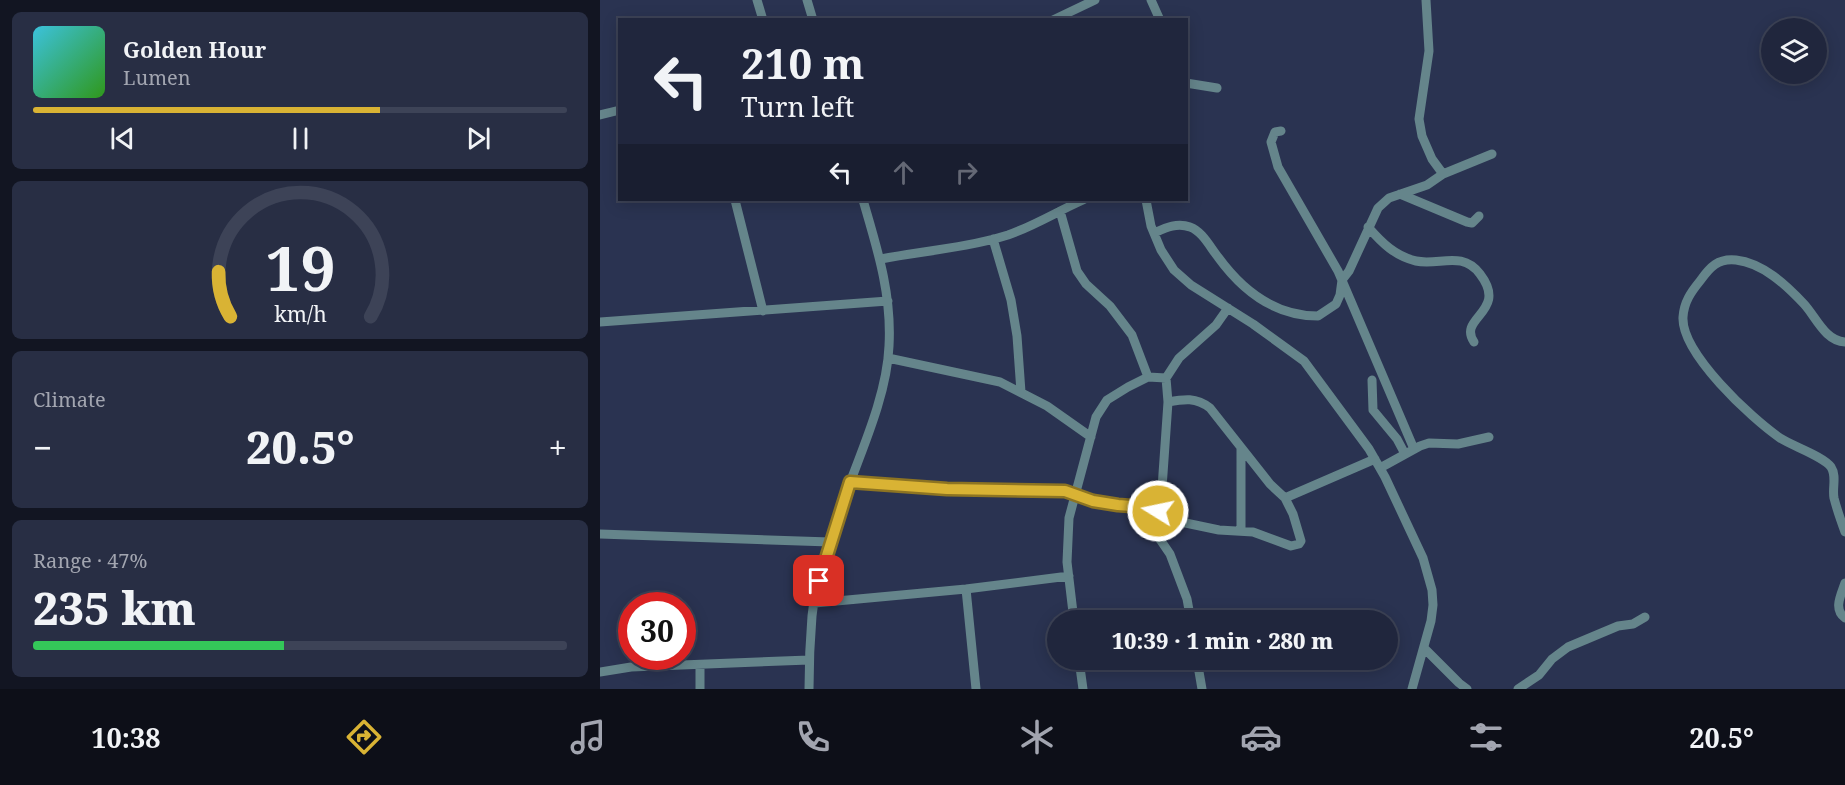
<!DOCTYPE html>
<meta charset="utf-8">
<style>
body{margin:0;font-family:"Noto Serif",serif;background:#282e44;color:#f1f3f6;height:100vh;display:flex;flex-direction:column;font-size:22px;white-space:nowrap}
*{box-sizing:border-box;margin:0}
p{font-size:20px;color:#a2a5b0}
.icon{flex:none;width:33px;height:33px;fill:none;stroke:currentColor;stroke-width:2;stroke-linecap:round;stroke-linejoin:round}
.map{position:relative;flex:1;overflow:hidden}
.sheet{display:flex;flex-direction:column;gap:12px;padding:12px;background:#121522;width:600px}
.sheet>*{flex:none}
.hud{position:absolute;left:18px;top:18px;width:570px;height:183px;border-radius:0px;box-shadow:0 3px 15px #0003,0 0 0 2px #3d4357;background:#20263d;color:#f1f3f6;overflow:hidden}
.controls{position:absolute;left:1161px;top:18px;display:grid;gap:12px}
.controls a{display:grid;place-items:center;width:66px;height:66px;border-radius:50%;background:#20263d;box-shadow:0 3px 15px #0003,0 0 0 2px #3d4357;font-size:30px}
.speed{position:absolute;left:18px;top:592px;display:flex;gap:12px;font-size:30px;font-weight:700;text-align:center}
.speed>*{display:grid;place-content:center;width:78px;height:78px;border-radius:50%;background:#20263d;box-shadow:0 3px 15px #0003,0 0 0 2px #3d4357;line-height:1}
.speed .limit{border:9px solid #d22;background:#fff;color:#111}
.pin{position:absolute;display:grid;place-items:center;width:51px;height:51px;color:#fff;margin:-26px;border-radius:12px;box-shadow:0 3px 9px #0006}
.me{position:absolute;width:66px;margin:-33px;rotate:280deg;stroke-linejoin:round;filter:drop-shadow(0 0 4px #0008)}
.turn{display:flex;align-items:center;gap:21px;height:126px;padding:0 24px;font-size:27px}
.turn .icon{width:78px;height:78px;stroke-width:2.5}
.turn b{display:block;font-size:42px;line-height:51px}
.lanes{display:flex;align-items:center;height:57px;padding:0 24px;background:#0003;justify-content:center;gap:30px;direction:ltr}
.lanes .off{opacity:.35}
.big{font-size:45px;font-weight:800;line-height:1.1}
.sheet .card{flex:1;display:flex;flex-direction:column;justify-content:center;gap:9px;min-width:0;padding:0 21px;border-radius:9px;background:#282e44}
.sheet .dial{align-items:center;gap:0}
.dial svg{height:156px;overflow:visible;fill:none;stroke:#3d4357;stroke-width:7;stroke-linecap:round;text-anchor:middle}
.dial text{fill:#f1f3f6;stroke:none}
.song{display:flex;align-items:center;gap:18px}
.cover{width:72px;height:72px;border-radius:9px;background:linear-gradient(135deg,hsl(190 70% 55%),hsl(110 70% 35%))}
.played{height:6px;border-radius:3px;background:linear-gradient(90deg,#d9b334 65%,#3d4357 65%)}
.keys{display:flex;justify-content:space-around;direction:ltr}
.heat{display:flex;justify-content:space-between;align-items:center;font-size:33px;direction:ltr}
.charge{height:9px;border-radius:4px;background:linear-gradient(90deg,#34c759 47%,#3d4357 0)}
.trip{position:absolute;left:447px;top:610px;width:351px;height:60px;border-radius:30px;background:#20263d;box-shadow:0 3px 15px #0003,0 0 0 2px #3d4357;font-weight:800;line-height:60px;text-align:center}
.dock{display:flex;height:96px;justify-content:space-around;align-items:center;background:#0d0f18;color:#a2a5b0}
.dock .icon{width:42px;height:42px}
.dock .current{color:#d9b334}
.dock b{font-size:27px;color:#f1f3f6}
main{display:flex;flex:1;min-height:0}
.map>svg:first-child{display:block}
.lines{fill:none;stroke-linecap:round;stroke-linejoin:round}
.minor{stroke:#65858b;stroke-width:9}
.route-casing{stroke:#8d7422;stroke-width:15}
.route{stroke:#d9b334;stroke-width:10}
</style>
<main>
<section class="sheet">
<div class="card">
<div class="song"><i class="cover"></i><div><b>Golden Hour</b><p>Lumen</p></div></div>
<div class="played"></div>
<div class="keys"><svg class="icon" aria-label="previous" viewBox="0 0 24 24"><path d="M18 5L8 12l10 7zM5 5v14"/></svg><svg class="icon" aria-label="pause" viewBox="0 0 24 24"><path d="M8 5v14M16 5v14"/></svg><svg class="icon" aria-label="next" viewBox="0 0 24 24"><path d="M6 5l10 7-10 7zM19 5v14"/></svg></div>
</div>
<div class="card dial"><svg viewBox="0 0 100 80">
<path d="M14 69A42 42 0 1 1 86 69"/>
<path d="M14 69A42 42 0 0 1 8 46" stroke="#d9b334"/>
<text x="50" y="56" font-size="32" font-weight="700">19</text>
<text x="50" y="72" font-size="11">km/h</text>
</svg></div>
<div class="card"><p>Climate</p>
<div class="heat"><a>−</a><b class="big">20.5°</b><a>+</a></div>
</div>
<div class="card"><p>Range · 47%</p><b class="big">235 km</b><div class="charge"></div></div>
</section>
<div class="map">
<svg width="1245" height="689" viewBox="0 0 1245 689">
<rect width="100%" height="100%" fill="#2a3351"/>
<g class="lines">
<!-- minor -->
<path class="minor" d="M157,0L163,20
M207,0L213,20
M551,0L560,20
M826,0L829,51L819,119L822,136L832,159L843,174
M453,20L495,0
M586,83L617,88
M0,115L20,110
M681,131L675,132L671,142L678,167L738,271L814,449
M800,194L867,222L872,223L879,216
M135,200L163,311
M546,200L551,226L561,250L574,270L591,285L653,324L704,361L769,449L785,477L823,558L832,590L833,605L831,621L812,689
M460,211L477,271L486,284L510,306L532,335L548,377
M768,227C782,243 795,256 816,261C839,266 862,250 880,274C909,312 857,317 874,342
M554,233C565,228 577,222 590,227C602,231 610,247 618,257C642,290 675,316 718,316L736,304L740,295L742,280L749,271L778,208L789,198L827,185L843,174L892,154
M393,239L411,300L417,336L421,392
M281,259C323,251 366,248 408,235C434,226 458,211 483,200
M0,322L288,301
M1245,342C1225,341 1216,317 1204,304C1186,285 1163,263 1136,260C1118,258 1110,267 1100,281C1091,292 1084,302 1083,317C1081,353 1151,418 1180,438C1192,446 1223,456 1231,467C1237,476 1232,488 1234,498C1237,510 1241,521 1245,532
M288,358L400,382L447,406L491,437
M772,380L773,410L797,439L805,454
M641,448V531
M780,468L820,446L829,443L858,444L889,437
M250,482L347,489L465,491L493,501L518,505L558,508
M685,498L775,459
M557,517L619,530L653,532L691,546L699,544L701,541L693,514L685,498L670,484L610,408C596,397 584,399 568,402
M0,534L230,542
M1245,583C1241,595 1233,609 1245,618
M366,589L376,689
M215,603L366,589L469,576
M474,621L467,562L469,518L496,417L507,400L528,387L548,377L566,378
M591,621L587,599L570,554L557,535L556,524L562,488L568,402L566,378L579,358L616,325L628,308
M824,648L859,683L867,689
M479,660L483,689
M597,660L602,689
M0,672L31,667L209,660
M100,689V665
M209,689C209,665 210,640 212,616C216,579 229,542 241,507C258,458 287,398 289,346C292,294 277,248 263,200
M918,689L939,675L952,659L968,647L1018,626L1033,624L1045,617"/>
</g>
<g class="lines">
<defs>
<path id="route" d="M219,581L250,482L347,489L465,491L493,501L518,505L558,508V511"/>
</defs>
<!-- route casing -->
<use href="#route" class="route-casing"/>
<!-- route -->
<use href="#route" class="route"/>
</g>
</svg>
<div class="controls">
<a><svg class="icon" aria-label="layers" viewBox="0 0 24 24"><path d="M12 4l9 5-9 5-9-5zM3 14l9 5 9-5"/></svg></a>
</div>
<div class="speed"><div class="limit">30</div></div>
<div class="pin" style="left:219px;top:581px;background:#d93025"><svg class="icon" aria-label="arrive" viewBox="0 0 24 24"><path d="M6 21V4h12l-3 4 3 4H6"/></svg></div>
<svg class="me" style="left:558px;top:511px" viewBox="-20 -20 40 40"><circle r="17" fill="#d9b334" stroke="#fff" stroke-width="3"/><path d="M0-11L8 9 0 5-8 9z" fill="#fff"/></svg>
<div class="trip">10:39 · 1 min · 280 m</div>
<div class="hud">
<div class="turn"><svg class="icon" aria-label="left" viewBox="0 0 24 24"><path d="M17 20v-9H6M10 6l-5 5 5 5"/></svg><div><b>210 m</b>Turn left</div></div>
<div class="lanes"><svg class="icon" aria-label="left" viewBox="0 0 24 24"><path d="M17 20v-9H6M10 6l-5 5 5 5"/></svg><svg class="icon off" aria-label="ahead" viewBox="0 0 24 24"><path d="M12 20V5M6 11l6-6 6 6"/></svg><svg class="icon off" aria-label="right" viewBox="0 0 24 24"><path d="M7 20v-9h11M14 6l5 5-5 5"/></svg></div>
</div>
</div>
</main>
<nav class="dock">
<b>10:38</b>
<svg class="icon current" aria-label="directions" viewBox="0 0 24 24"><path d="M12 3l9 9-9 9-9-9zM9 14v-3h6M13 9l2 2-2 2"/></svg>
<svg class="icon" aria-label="music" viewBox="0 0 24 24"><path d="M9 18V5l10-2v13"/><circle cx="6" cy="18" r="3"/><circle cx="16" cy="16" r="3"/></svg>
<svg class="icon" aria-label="phone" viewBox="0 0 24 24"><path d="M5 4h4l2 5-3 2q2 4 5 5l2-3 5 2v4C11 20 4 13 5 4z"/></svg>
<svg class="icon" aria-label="climate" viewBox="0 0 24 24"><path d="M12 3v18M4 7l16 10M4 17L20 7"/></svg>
<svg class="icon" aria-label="car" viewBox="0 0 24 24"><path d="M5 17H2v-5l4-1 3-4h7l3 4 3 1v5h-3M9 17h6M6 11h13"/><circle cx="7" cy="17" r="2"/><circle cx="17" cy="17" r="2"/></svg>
<svg class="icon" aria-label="filters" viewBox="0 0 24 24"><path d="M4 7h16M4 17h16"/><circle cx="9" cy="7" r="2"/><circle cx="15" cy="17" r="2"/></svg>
<b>20.5°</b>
</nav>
